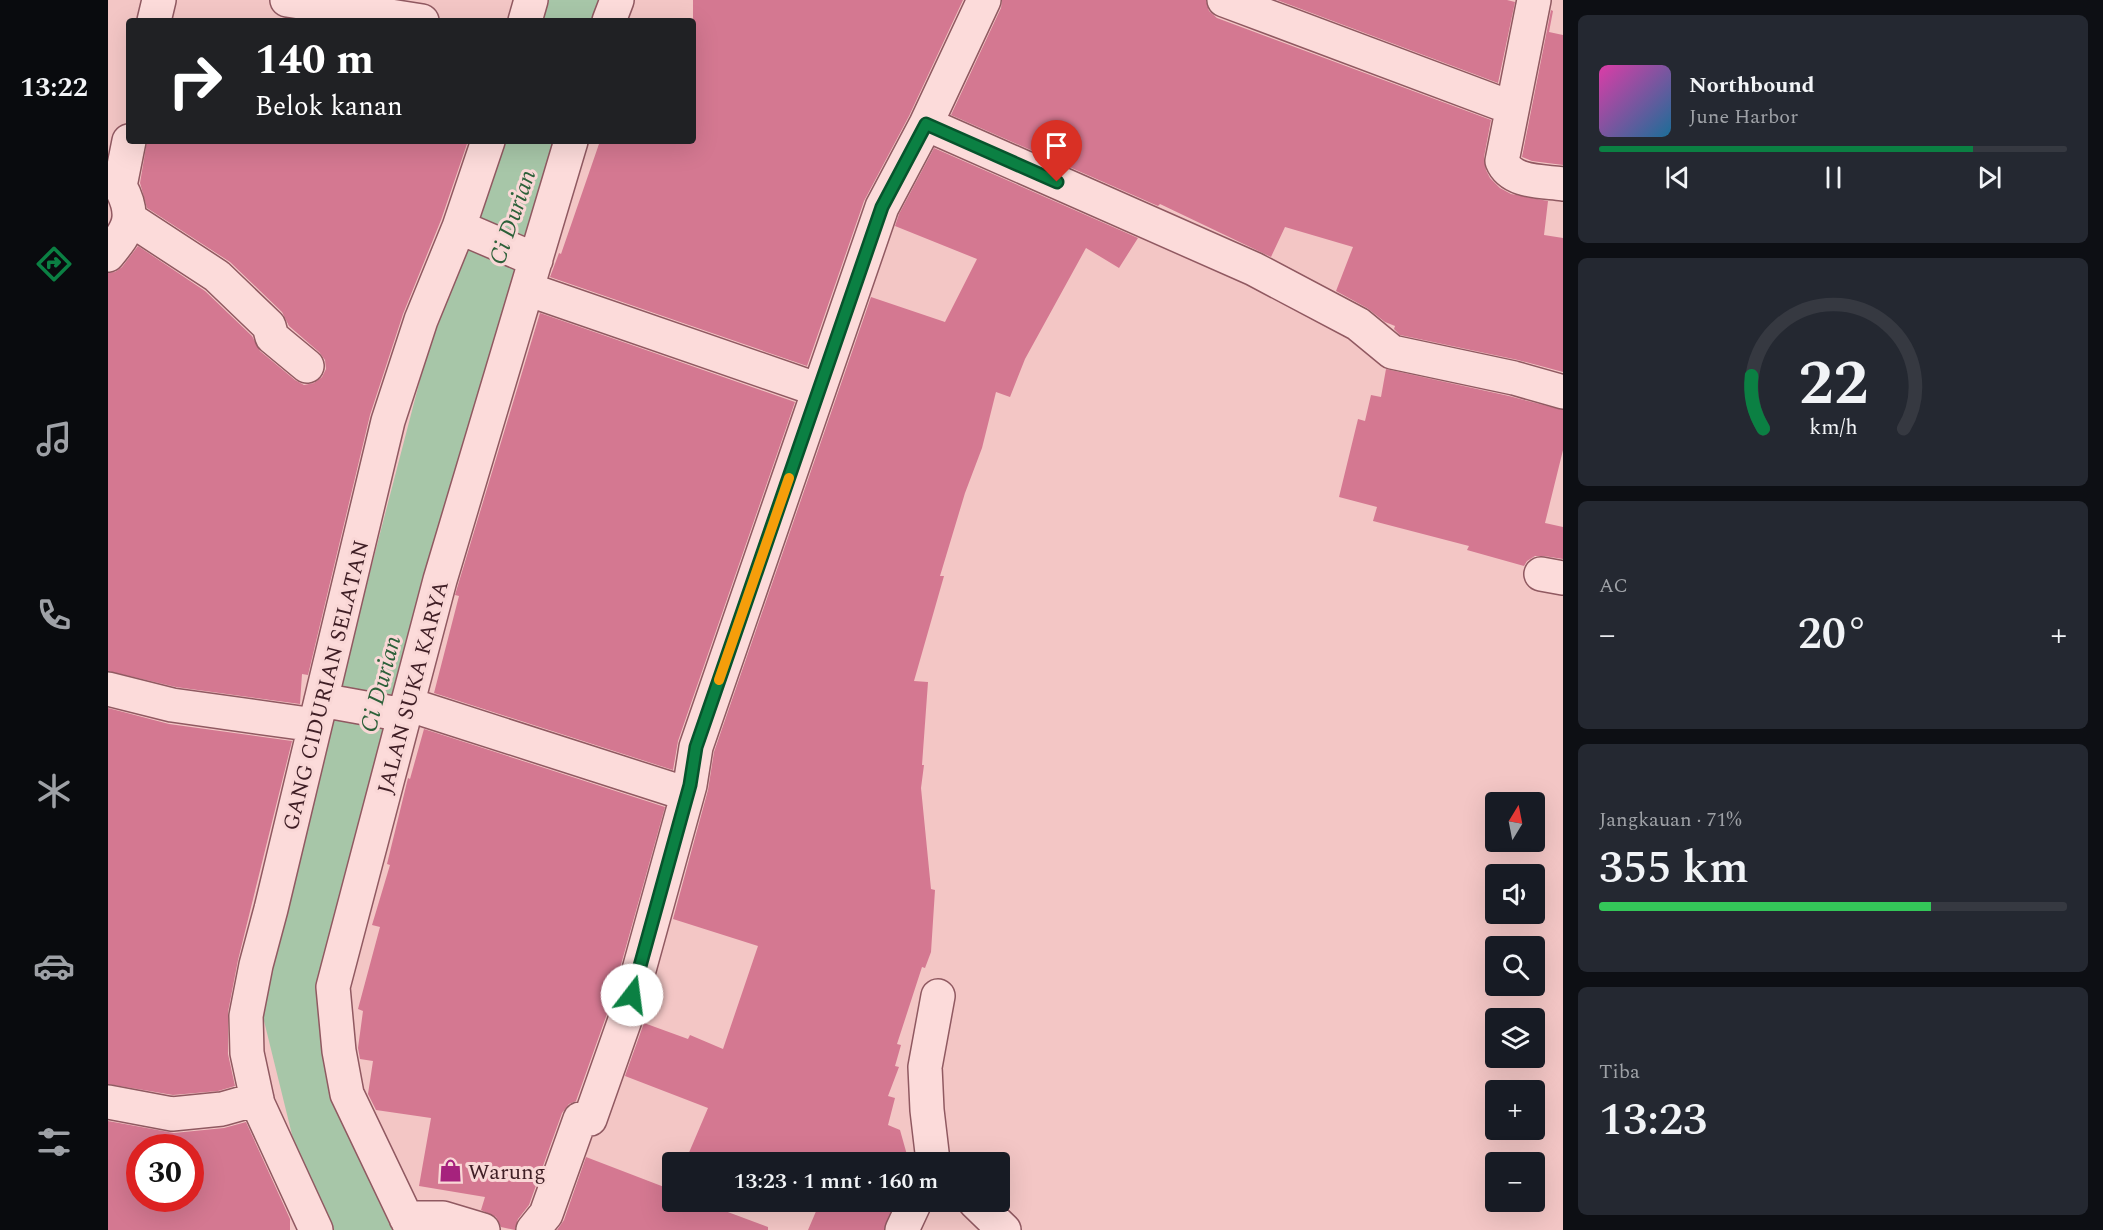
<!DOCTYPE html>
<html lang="id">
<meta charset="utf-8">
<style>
body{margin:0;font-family:Spectral,serif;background:#242831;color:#f1f3f6;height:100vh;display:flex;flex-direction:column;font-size:22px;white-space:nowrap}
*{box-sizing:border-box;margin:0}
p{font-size:20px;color:#9ea1a6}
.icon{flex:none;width:33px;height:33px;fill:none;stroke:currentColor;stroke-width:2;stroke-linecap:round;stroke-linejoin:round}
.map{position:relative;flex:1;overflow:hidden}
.drawer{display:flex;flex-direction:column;gap:15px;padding:15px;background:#0d0f14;width:540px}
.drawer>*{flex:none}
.banner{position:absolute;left:18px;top:18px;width:570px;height:126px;border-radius:6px;box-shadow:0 6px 24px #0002;background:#202124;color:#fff;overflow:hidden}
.needle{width:39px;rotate:10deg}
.buttons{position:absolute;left:1377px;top:792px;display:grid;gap:12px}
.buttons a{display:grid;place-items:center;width:60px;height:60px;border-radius:6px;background:#171b24;box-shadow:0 6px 24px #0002;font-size:30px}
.speed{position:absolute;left:18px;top:1134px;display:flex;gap:12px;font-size:30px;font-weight:700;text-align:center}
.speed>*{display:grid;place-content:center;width:78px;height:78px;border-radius:50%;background:#171b24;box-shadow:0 6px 24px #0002;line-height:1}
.speed .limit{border:9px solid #d22;background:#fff;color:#111}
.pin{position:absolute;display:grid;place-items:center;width:51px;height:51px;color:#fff;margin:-62px -26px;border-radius:50% 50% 50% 0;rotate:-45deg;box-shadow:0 0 6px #0007}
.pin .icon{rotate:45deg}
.me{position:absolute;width:66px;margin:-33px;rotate:15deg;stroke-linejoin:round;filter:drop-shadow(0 0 4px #0008)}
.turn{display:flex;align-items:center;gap:21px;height:126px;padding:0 30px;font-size:27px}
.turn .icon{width:78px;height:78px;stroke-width:2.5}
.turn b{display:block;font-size:42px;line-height:51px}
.big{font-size:45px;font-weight:600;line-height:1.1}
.drawer .card{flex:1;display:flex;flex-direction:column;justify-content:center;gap:9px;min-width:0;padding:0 21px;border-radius:9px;background:#242831}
.drawer .dial{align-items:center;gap:0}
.dial svg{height:156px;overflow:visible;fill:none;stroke:#363941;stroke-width:7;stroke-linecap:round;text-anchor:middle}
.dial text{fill:#f1f3f6;stroke:none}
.song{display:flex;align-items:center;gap:18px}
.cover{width:72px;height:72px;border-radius:9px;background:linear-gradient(135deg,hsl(320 70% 55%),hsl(200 70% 35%))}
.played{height:6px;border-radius:3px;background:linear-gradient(90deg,#0b8043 80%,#363941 80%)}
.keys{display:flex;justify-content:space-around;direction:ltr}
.heat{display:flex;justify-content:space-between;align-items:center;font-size:33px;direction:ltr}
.charge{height:9px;border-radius:4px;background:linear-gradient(90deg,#34c759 71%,#363941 0)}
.trip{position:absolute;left:554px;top:1152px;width:348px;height:60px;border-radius:6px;background:#171b24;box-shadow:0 6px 24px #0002;font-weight:600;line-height:60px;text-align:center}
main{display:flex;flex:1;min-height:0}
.tabs{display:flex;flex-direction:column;width:108px;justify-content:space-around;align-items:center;background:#090b0e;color:#9ea1a6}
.tabs .icon{width:42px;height:42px}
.tabs .on{color:#0b8043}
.tabs b{font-size:27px;color:#f1f3f6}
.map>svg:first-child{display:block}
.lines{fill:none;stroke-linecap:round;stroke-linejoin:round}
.river{stroke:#a7c6a8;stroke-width:76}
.building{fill:#d47891;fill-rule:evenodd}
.minor-casing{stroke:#905961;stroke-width:36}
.minor{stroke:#fcdbda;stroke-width:33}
.route-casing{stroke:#07532c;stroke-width:15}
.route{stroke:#0b8043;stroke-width:10}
.slow{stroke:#f59e0b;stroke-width:10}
.labels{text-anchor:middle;stroke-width:6;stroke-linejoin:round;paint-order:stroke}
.street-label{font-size:22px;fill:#3f1e25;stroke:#f9d7d6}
.poi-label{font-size:22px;fill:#3f1e25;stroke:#f9d7d6;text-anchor:start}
.water-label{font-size:24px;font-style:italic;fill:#2c6039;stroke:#f9d7d6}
</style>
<main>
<nav class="tabs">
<b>13:22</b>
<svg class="icon on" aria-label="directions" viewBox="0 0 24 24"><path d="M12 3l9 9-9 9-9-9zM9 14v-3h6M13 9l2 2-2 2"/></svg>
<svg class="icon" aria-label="music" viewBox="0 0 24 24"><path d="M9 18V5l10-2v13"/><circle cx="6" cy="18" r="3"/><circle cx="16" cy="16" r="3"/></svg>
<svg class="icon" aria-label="phone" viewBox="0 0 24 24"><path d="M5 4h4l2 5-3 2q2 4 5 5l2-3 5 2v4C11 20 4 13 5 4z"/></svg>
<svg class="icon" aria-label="climate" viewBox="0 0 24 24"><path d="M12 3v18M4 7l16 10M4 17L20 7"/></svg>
<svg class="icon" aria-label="car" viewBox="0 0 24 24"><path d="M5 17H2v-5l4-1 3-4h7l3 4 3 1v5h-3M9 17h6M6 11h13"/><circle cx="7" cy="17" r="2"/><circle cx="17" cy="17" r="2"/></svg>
<svg class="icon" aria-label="filters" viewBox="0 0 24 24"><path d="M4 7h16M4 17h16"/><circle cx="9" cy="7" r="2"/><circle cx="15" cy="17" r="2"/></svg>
</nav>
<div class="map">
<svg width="1455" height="1230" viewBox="0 0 1455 1230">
<rect width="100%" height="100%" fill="#f3c6c5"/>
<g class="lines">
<!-- river -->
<path class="river" d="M471,21L478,0
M257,1230L236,1187L190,1000L359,350L430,141"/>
</g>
<!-- building -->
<path class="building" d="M585,0H855L801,116L756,201L699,366L442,277L451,253L453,254L492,141H585Z
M894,0H1098L1101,11L1109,18L1383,120L1376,157L1378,170L1382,178L1392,188L1403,194L1440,201L1436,235L1455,238V372L1410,360L1292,335L1286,329L1287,326L1277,322L1259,308L1228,291L1245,247L1177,227L1163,257L1052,204L1050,206L843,115L893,8Z
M1169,0H1399L1407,2L1390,83Z
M1443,10L1445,11L1441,32L1455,35V165L1424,161L1414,157Z
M39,141H360L333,220L295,314L262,415L200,675L194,674L192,704L68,687L0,671V273L7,272L14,267L30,246L97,291L144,336L152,351L187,380L196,385L206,383L214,377L218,369L217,360L211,352L181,326L174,312L122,262L39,208L32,183Z
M826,148L1030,238L1011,268L978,248L917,359L902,397L888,392L874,448L857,493L832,576H836L806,681L820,682L814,765H816L813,788L823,889L827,890L823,952L817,968L814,967L789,1044L793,1045L787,1066L791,1067L780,1096L787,1098L780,1125L792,1130L801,1162H577L600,1108L517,1076L536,1023L580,1039L582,1035L615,1049L650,946L565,919L600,790L606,752L763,297L837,322L869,259L787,226L791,214Z
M432,313L687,402L570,741L565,770L326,693L351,596L347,595L350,585Z
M1278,369L1401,396L1455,410V450L1437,523L1455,527V559L1436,556H1427L1419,561L1416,566L1359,550L1361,546L1265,521L1269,507L1231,497L1250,419L1257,421L1263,395L1273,397Z
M0,708L61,724L184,741L130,960L120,1012V1054L127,1086L110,1091L65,1095L0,1084Z
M316,729L557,807L500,1011L468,1101L461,1104L454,1113L421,1205L410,1219L407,1230L393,1227L388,1217L373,1210L377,1197L311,1186L323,1118L268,1110L260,1094L265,1061L252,1059L250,1048L255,1011L250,1009L272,927L264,925L282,865L279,864L300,778L302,779Z
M0,1121L66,1133L116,1128L138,1122L182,1219V1230H0ZM32,1148H82V1198H32Z
M478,1157L564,1190V1202H593L660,1227V1230H449L456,1220Z
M712,1202H787L776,1230H700Z"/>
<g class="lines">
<defs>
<path id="minor" d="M179,0L314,21
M1116,0L1404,108
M1426,0L1394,161C1403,183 1434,181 1455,184
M46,21L51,0
M417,21L423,0
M501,21L509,0
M818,124L1146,269L1250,324L1284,352L1406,378L1455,392
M22,219L109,276L161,326L164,337L199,366
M351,227L428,260
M0,255C21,229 29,217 12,186L21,141
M419,289L711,390
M1433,574L1455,578
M0,689L64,705L207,725
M213,700L296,715
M299,704L579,794
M0,1102L64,1114L114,1109L149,1099
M827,1162L825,1161L819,1110L817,1067L830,996
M867,1202L896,1230
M298,1218H335L375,1230
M208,1230L150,1104L139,1053L138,1016L148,965L163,909L280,421L313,320L351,227L380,141
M304,1230L239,1094L231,1051L225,987L332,580L463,141
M425,1230L438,1214L472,1119H482L518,1017L582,785L588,747L774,207L818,124L876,0
M794,1230L807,1202"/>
</defs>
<!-- minor casing -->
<use href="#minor" class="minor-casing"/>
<!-- minor -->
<use href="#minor" class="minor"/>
</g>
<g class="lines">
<defs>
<path id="route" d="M524,995L582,785L588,747L774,207L818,124L949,182"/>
</defs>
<!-- route casing -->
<use href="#route" class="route-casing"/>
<!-- route -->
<use href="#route" class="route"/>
<!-- slow -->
<path class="slow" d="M611,680L681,478"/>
</g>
<!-- icons -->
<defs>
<symbol id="shop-bare" viewBox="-9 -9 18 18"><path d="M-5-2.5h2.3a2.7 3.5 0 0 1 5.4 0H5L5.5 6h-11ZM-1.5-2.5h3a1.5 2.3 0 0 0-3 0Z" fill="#a6227d" stroke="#f9d7d6" stroke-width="2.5" paint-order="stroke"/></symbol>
</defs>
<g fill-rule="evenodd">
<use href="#shop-bare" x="326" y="1154" width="33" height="33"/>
</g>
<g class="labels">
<!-- street labels -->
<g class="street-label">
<text transform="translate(217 685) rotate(-76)" y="8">GANG CIDURIAN SELATAN</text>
<text transform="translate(304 687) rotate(-75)" y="8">JALAN SUKA KARYA</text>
</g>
<!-- poi labels -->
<g class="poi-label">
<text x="360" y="1179">Warung</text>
</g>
<!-- water labels -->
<g class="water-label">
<text transform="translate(404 217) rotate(-71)" y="8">Ci Durian</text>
<text transform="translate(272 684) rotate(-75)" y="8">Ci Durian</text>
</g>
</g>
</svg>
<div class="buttons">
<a><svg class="needle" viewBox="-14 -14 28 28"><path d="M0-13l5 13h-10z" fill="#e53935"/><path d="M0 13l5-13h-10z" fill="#9ea1a6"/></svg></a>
<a><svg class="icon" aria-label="sound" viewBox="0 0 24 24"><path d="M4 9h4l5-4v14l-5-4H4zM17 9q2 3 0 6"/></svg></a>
<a><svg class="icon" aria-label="search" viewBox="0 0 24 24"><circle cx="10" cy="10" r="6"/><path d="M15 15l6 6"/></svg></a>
<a><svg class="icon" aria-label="layers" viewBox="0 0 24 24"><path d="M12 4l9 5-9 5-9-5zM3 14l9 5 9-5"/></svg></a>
<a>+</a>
<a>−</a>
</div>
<div class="speed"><div class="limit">30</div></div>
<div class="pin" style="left:949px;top:182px;background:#d93025"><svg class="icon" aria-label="arrive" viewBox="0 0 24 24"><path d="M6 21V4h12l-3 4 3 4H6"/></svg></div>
<svg class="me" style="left:524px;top:995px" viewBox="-20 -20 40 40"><circle r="19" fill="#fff"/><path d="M0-13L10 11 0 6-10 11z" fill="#0b8043"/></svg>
<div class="trip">13:23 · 1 mnt · 160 m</div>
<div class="banner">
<div class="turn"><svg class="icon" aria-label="right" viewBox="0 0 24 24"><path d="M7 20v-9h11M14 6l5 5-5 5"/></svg><div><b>140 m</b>Belok kanan</div></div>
</div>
</div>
<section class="drawer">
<div class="card">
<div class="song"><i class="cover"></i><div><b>Northbound</b><p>June Harbor</p></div></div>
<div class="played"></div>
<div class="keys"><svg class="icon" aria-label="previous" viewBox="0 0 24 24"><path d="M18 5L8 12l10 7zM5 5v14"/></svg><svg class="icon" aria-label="pause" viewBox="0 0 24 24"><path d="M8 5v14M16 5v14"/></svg><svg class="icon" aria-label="next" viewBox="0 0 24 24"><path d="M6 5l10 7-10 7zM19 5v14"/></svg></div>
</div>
<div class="card dial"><svg viewBox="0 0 100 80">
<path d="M14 69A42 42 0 1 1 86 69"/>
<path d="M14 69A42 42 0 0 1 8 42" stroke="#0b8043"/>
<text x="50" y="56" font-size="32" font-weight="700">22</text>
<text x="50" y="72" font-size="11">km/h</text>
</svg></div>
<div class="card"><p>AC</p>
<div class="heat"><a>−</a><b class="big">20°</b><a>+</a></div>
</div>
<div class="card"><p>Jangkauan · 71%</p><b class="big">355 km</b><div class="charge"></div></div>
<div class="card"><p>Tiba</p><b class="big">13:23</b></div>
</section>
</main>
